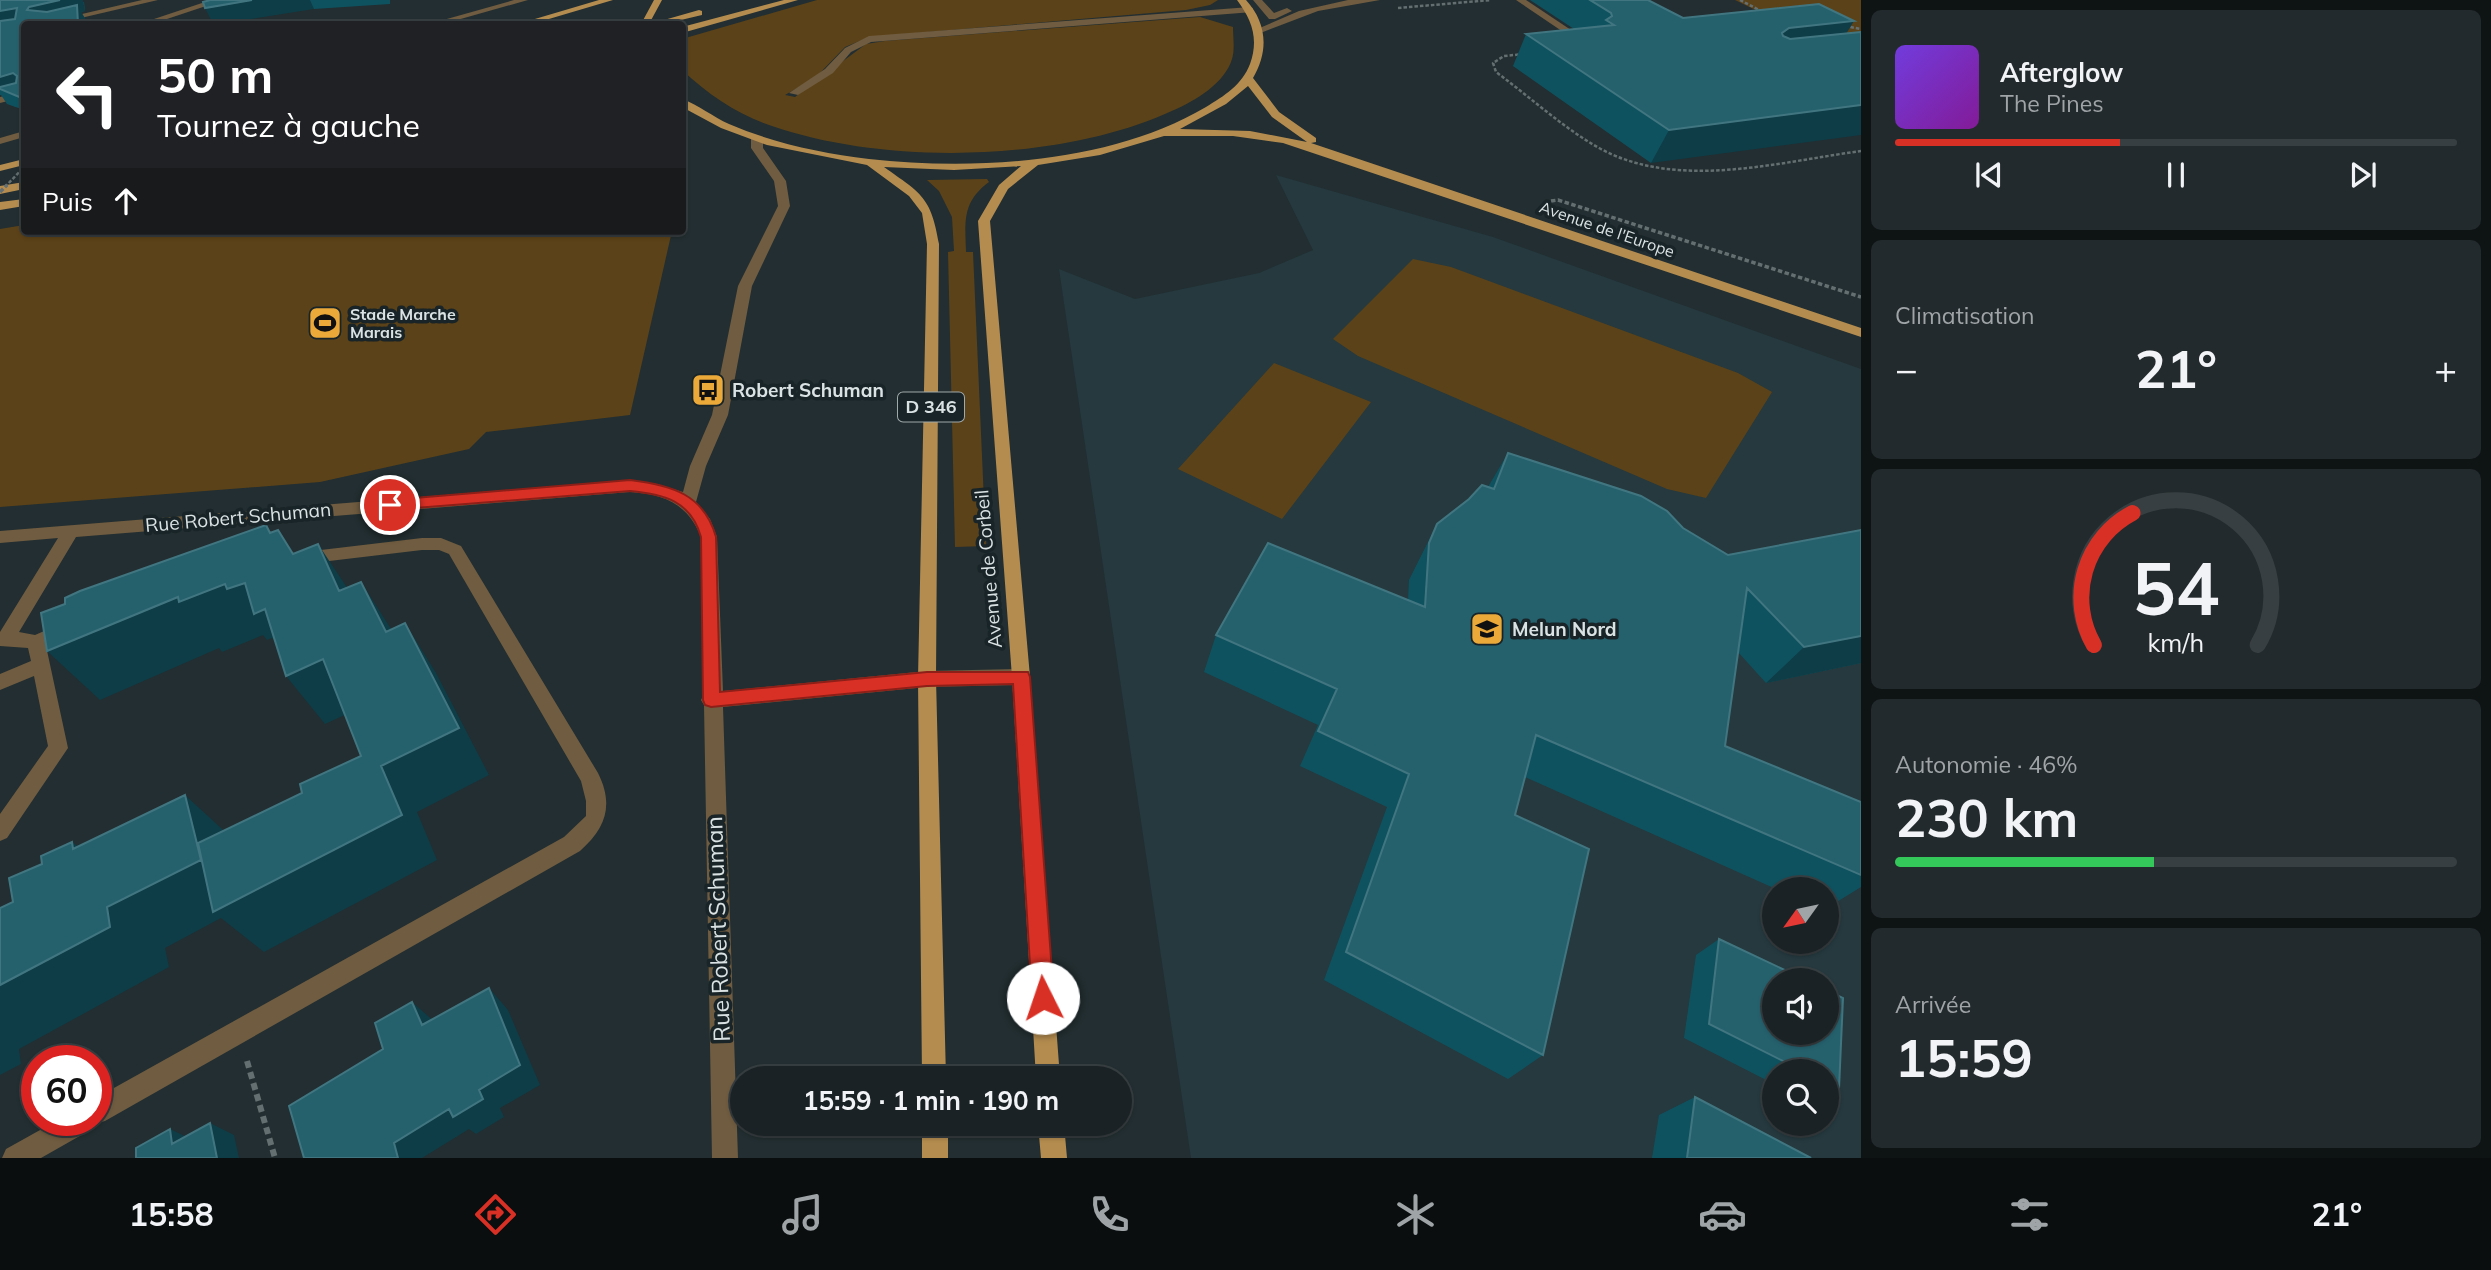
<!DOCTYPE html>
<html lang="fr">
<meta charset="utf-8">
<style>
body{margin:0;font-family:Mulish,sans-serif;background:#232a2d;color:#f1f3f6;height:100vh;display:flex;flex-direction:column;font-size:26px;white-space:nowrap}
*{box-sizing:border-box;margin:0}
p{font-size:23px;color:#9fa4a7}
.icon{flex:none;width:38px;height:38px;fill:none;stroke:currentColor;stroke-width:2;stroke-linecap:round;stroke-linejoin:round}
.map{position:relative;flex:1;overflow:hidden}
.sheet{display:flex;flex-direction:column;gap:10px;padding:10px;background:#0e1314;width:630px}
.sheet>*{flex:none}
.hud{position:absolute;left:21px;top:21px;width:665px;height:214px;border-radius:7px;box-shadow:0 2px 5px #0004,0 0 0 2px #383f42;background:#202124;color:#fff;overflow:hidden}
.needle{width:46px;rotate:237deg}
.fabs{position:absolute;left:1762px;top:877px;display:grid;gap:14px}
.fabs a{display:grid;place-items:center;width:77px;height:77px;border-radius:50%;background:#1a2225;box-shadow:0 2px 5px #0004,0 0 0 2px #383f42;font-size:35px}
.speed{position:absolute;left:21px;top:1045px;display:flex;gap:14px;font-size:35px;font-weight:700;text-align:center}
.speed>*{display:grid;place-content:center;width:91px;height:91px;border-radius:50%;background:#1a2225;box-shadow:0 2px 5px #0004,0 0 0 2px #383f42;line-height:1}
.speed .limit{border:10px solid #d22;background:#fff;color:#111}
.pin{position:absolute;display:grid;place-items:center;width:60px;height:60px;color:#fff;margin:-30px;border:4px solid #fff;border-radius:50%;box-shadow:0 2px 7px #0007}
.me{position:absolute;width:77px;margin:-38px;rotate:356deg;stroke-linejoin:round;filter:drop-shadow(0 0 5px #0008)}
.turn{display:flex;align-items:center;gap:24px;height:147px;padding:0 21px;font-size:32px}
.turn .icon{width:91px;height:91px;stroke-width:2.5}
.turn b{display:block;font-size:49px;line-height:60px}
.then{display:flex;align-items:center;height:66px;padding:0 21px;background:#0003;gap:14px;font-size:26px}
.big{font-size:52px;font-weight:700;line-height:1.1}
.sheet .tile{flex:1;display:flex;flex-direction:column;justify-content:center;gap:10px;min-width:0;padding:0 24px;border-radius:10px;background:#232a2d}
.sheet .dial{align-items:center;gap:0}
.dial svg{height:182px;overflow:visible;fill:none;stroke:#383f42;stroke-width:7;stroke-linecap:round;text-anchor:middle}
.dial text{fill:#f1f3f6;stroke:none}
.song{display:flex;align-items:center;gap:21px}
.cover{width:84px;height:84px;border-radius:10px;background:linear-gradient(135deg,hsl(260 70% 55%),hsl(290 70% 35%))}
.played{height:7px;border-radius:4px;background:linear-gradient(90deg,#d93025 40%,#383f42 40%)}
.keys{display:flex;justify-content:space-around;direction:ltr}
.heat{display:flex;justify-content:space-between;align-items:center;font-size:38px;direction:ltr}
.charge{height:10px;border-radius:5px;background:linear-gradient(90deg,#34c759 46%,#383f42 0)}
.trip{position:absolute;left:730px;top:1066px;width:402px;height:70px;border-radius:35px;background:#1a2225;box-shadow:0 2px 5px #0004,0 0 0 2px #383f42;font-weight:700;line-height:70px;text-align:center}
.menu{display:flex;height:112px;justify-content:space-around;align-items:center;background:#0a0e0f;color:#9fa4a7}
.menu .icon{width:49px;height:49px}
.menu .active{color:#d93025}
.menu b{font-size:32px;color:#f1f3f6}
main{display:flex;flex:1;min-height:0}
.map>svg:first-child{display:block}
.built{fill:#25393e;fill-rule:evenodd}
.green{fill:#5c4218}
.lines{fill:none;stroke-linecap:round;stroke-linejoin:round}
.path-far2{stroke:#646f71;stroke-width:2.5;stroke-dasharray:3.5 2;stroke-linecap:butt}
.path-far1{stroke:#646f71;stroke-width:3.5;stroke-dasharray:4.5 2.5;stroke-linecap:butt}
.path{stroke:#646f71;stroke-width:6;stroke-dasharray:7 4.5;stroke-linecap:butt}
.minor{fill:#705c40;fill-rule:evenodd}
.major{fill:#b48c4f;fill-rule:evenodd}
.path-bridge-far1{stroke:#646f71;stroke-width:2.5;stroke-dasharray:3.5 2;stroke-linecap:butt}
.path-bridge{stroke:#646f71;stroke-width:3.5;stroke-dasharray:4.5 2.5;stroke-linecap:butt}
.wall{fill:#0f525f}
.shaded-wall{fill:#0e3d47}
.building{fill:#25616d;stroke:#417680;stroke-width:2}
.route{fill:#d93025;stroke:#8d1f18;stroke-width:2}
.labels{text-anchor:middle;stroke-width:7;stroke-linejoin:round;paint-order:stroke}
.far-street-label{font-size:16px;fill:#dae2e4;stroke:#182427}
.far-poi-label{font-size:16px;font-weight:bold;fill:#dae2e4;stroke:#182427;text-anchor:start}
.shield{fill:#182427;stroke:#a0a9ab;stroke-width:2}
.shield-label{font-size:18px;font-weight:bold;fill:#dae2e4}
.poi-label{font-size:19px;font-weight:bold;fill:#dae2e4;stroke:#182427;text-anchor:start}
.street-label{font-size:19px;fill:#dae2e4;stroke:#182427}
.near-street-label{font-size:23px;fill:#dae2e4;stroke:#182427}
</style>
<main>
<div class="map">
<svg width="1861" height="1158" viewBox="0 0 1861 1158">
<rect width="100%" height="100%" fill="#222e31"/>
<!-- built -->
<path class="built" d="M1276,175L1493,237L1861,369V1158H1191L1059,269L1135,299L1259,273L1313,250ZM1774,889H1827V942H1774ZM1774,980H1827V1032H1774ZM1774,1071H1827V1124H1774Z"/>
<!-- green -->
<path class="green" d="M817,0H1218L1210,5L1186,10L869,37L845,47L816,77L785,95L795,97L866,44L885,41L1200,17L1233,27C1233,37 1235,50 1232,59C1225,83 1195,101 1174,110C1063,162 888,166 772,126C738,115 709,95 683,71L682,39Z
M1735,0H1861V63L1853,58Z
M987,179L989,182C962,202 965,221 966,252H973L986,546L955,547L948,252L954,251L952,217L939,191L927,180Z
M24,225V231H672L630,415L486,432L469,449L320,482L0,507V229Z
M1413,259L1451,267L1738,373L1772,392L1706,498L1667,489L1358,356L1333,339Z
M1274,363L1371,402L1282,519L1178,469Z"/>
<g class="lines">
<!-- path-far2 -->
<path class="path-far2" d="M1740,0L1763,12
M1398,8L1491,0
M1845,26L1861,29
M1524,54L1504,56L1493,63L1496,72C1530,97 1562,127 1599,148C1677,191 1778,162 1861,151"/>
<!-- path-far1 -->
<path class="path-far1" d="M1551,201L1558,200L1861,297"/>
<!-- path -->
<path class="path" d="M247,1061L275,1158"/>
<!-- minor -->
<path class="minor" d="M142,0H158L55,24H39Z
M211,0H224L152,24H139Z
M514,0H528L443,24H429Z
M1253,0H1262L1274,13L1287,8L1292,11L1275,19H1269Z
M1348,0H1380L1318,11L1263,32L1255,30L1299,11Z
M1516,0H1526L1589,42L1581,44Z
M1250,7L1253,8V12L871,42L851,52L833,73L798,95L789,93L825,69L845,48L869,36Z
M24,91V97L0,103V97Z
M24,131V137L0,144V138Z
M757,136L763,139V148L786,181L790,206L752,286L728,415L706,466L696,502L710,519L717,537L723,691L927,671L1021,669L1028,672L1030,677L1028,682L1021,685L927,687L723,707L738,1158H712L704,705L701,700L703,696L701,537C688,504 664,494 630,492L76,537L19,632L35,635L65,622L71,624L74,629L71,634L46,646L68,748L7,838L0,841V814L48,746L34,676L0,690V674L31,661L28,648L0,646V632L58,538L0,543V531L630,480L657,484L683,492L690,466L712,415L738,286L778,206L774,181L751,148V139Z
M422,538H441L461,546L598,773C614,805 606,828 580,851L105,1121L94,1124L92,1129L41,1158H2L6,1149L58,1120H96V1098L564,837L586,816V801L581,781L449,554L439,550H422L304,564L298,563L295,558L298,553L304,552Z"/>
<!-- major -->
<path class="major" d="M599,0H613L532,24H518Z
M654,0H662L649,24H641Z
M784,0H798L682,33V27Z
M1237,0H1246C1267,23 1269,51 1253,78L1279,112L1316,138V142L1311,143L1861,328V337L1283,143L1233,136H1164L1100,155L1038,165L1008,189L990,221L1030,677L1060,1078H1036L1012,677L978,221L999,185L1021,166L954,170L884,167C922,194 931,197 939,244L936,679L946,1078H922L918,679L927,244L922,213L909,196L867,165L767,145L721,128L682,107V99C699,105 713,117 729,124C773,143 821,153 869,159C976,171 1111,163 1206,107C1224,96 1242,85 1250,64C1259,39 1252,20 1237,0ZM1248,86L1272,117L1307,142L1250,131L1180,129L1226,104Z
M699,10L702,11V15L664,24H650Z
M24,159V165L0,171V165Z
M24,182V189L0,194V186Z
M24,199V206L0,210V202Z
M922,1124H948V1158H922Z
M1038,1124H1064L1067,1158H1041Z"/>
<!-- path-bridge-far1 -->
<path class="path-bridge-far1" d="M5,187L24,167"/>
<!-- path-bridge -->
<path class="path-bridge" d="M0,192L7,185"/>
</g>
<!-- wall -->
<path class="wall" d="M0,0L84,2L85,11L81,12L86,20L24,24V110L7,104L1,95H0Z
M210,0H390V4L314,9Z
M1530,0H1648L1683,18L1819,4L1651,163L1513,66L1526,34L1574,29Z
M1508,453L1683,528L1728,555L1861,530V663L1766,683L1738,652L1725,746L1861,802V887L1827,908V889H1776L1525,777L1515,815L1543,1055L1508,1079L1324,980L1387,807L1300,766L1318,725L1204,672L1216,635L1408,600L1409,580L1437,524L1469,499L1488,487Z
M1719,939L1806,980H1774V1032H1827V990L1843,998L1839,1089L1827,1094V1071H1774V1084L1684,1038L1696,955Z
M1695,1097L1811,1158H1652L1659,1115Z"/>
<!-- shaded-wall -->
<path class="shaded-wall" d="M60,0H83L85,11L81,12L86,20V24L38,21L27,10L29,7Z
M252,0H310L314,9L220,24H213L205,8Z
M17,8L26,23L0,26V11Z
M1854,21L1835,52L1764,64L1782,33L1789,28Z
M13,73L23,88L0,89V77Z
M1861,105V135L1651,163L1669,130Z
M318,544L352,595L339,591Z
M361,582L393,632H386Z
M245,583L303,659L293,664L272,638L267,640L263,635L222,652L219,648L100,700L47,651L178,597L225,584Z
M405,623L436,673L489,775L417,812L437,860L264,952L221,918L165,948L169,967L19,1049L21,1064L0,1075V985L107,907L185,795L234,840L381,766Z
M1861,636V663L1766,683L1804,647Z
M323,659L360,708L325,724L286,676Z
M72,842L130,885L73,849Z
M489,988L508,1010L540,1085L500,1108L504,1117L476,1134L469,1129L422,1158H398L394,1143L479,1090Z
M412,1002L436,1023L422,1025Z
M210,1123L234,1135L239,1158H217Z
M170,1129L195,1141L172,1144Z"/>
<!-- building -->
<path class="building" d="M0,0H60L29,7L27,10L47,12L77,5L78,24H24V99L0,89V87L16,83L17,76L13,73L0,77V21L15,19L17,8L0,11Z
M210,0H252L205,8L203,2Z
M1590,0H1648L1683,18L1819,4L1854,21L1789,28L1782,33L1783,36L1790,39L1861,32V105L1669,130L1526,34L1614,25L1606,20L1612,16L1611,13Z
M1508,453L1641,496L1667,511L1683,528L1728,555L1861,530V636L1804,647L1747,588L1725,746L1861,802V875L1536,735L1515,815L1589,849L1543,1055L1346,952L1409,774L1318,731L1337,689L1216,635L1268,543L1425,607L1429,543L1437,524L1469,499L1482,485L1494,489Z
M266,525L270,533L278,530L293,554L318,544L339,591L361,582L386,632L405,623L459,728L381,766L402,815L213,912L198,843L302,793L300,784L361,756L323,659L286,676L265,609L254,614L245,583L227,589L225,584L179,602L178,597L47,651L41,613L65,604V598L80,591Z
M185,795L201,860L107,907L110,927L0,985V908L13,902L9,878L42,864L41,856L72,842L73,849Z
M1719,939L1806,980H1774V1032H1827V990L1843,998L1839,1089L1827,1083V1071H1803L1709,1024Z
M489,988L520,1065L479,1090L483,1099L453,1117L449,1109L394,1143L398,1158H304L289,1106L383,1049L375,1023L412,1002L422,1025Z
M1695,1097L1811,1158H1687Z
M210,1123L217,1158H136V1148L170,1129L172,1144Z"/>
<!-- route -->
<path class="route" d="M630,480C671,485 704,494 716,537L720,692L927,672H1028L1030,677L1054,998L1051,1005L1043,1009L1035,1005L1032,998L1013,684L927,686L711,707L705,705L703,700L701,537C691,501 664,494 630,491L390,510L382,505L390,500Z"/>
<!-- icons -->
<defs>
<symbol id="stadium-square" viewBox="-11 -11 22 22"><rect x="-9" y="-9" width="18" height="18" rx="4" fill="#eba93a" stroke="#182427"/><path d="M0-5a6.5 5 0 1 0 0 10a6.5 5 0 1 0 0-10ZM-3.5-1.8h7v3.6h-7Z" fill="#111"/></symbol>
<symbol id="bus-square" viewBox="-11 -11 22 22"><rect x="-9" y="-9" width="18" height="18" rx="4" fill="#eba93a" stroke="#182427"/><path d="M-5-6H5V4H4V6H2V4H-2V6H-4V4H-5ZM-3.5-4V0h7V-4ZM-3.5 1.2v1.5H-2V1.2ZM2 1.2v1.5H3.5V1.2Z" fill="#111"/></symbol>
<symbol id="university-square" viewBox="-11 -11 22 22"><rect x="-9" y="-9" width="18" height="18" rx="4" fill="#eba93a" stroke="#182427"/><path d="M0-5L7-2L0 1L-7-2ZM-4 1L0 2.5L4 1V4Q0 6-4 4Z" fill="#111"/></symbol>
</defs>
<g fill-rule="evenodd">
<use href="#stadium-square" x="306" y="304" width="38" height="38"/>
<use href="#bus-square" x="689" y="371" width="38" height="38"/>
<use href="#university-square" x="1468" y="610" width="38" height="38"/>
</g>
<g class="labels">
<!-- far-street labels -->
<g class="far-street-label">
<text transform="translate(1607 229) rotate(19)" y="6">Avenue de l'Europe</text>
</g>
<!-- far-poi labels -->
<g class="far-poi-label">
<text x="350" y="320">Stade Marche<tspan x="350" dy="18">Marais</tspan></text>
</g>
<!-- shield labels -->
<rect class="shield" x="898" y="392.5" width="66" height="29" rx="5"/>
<g class="shield-label">
<text x="931" y="413">D 346</text>
</g>
<!-- poi labels -->
<g class="poi-label">
<text x="732" y="397">Robert Schuman</text>
<text x="1512" y="636">Melun Nord</text>
</g>
<!-- street labels -->
<g class="street-label">
<text transform="translate(238 517) rotate(-5)" y="7">Rue Robert Schuman</text>
<text transform="translate(988 569) rotate(-95)" y="7">Avenue de Corbeil</text>
</g>
<!-- near-street labels -->
<g class="near-street-label">
<text transform="translate(718 929) rotate(-92)" y="8">Rue Robert Schuman</text>
</g>
</g>
</svg>
<div class="fabs">
<a><svg class="needle" viewBox="-14 -14 28 28"><path d="M0-13l5 13h-10z" fill="#e53935"/><path d="M0 13l5-13h-10z" fill="#9fa4a7"/></svg></a>
<a><svg class="icon" aria-label="sound" viewBox="0 0 24 24"><path d="M4 9h4l5-4v14l-5-4H4zM17 9q2 3 0 6"/></svg></a>
<a><svg class="icon" aria-label="search" viewBox="0 0 24 24"><circle cx="10" cy="10" r="6"/><path d="M15 15l6 6"/></svg></a>
</div>
<div class="speed"><div class="limit">60</div></div>
<div class="pin" style="left:390px;top:505px;background:#d93025"><svg class="icon" aria-label="arrive" viewBox="0 0 24 24"><path d="M6 21V4h12l-3 4 3 4H6"/></svg></div>
<svg class="me" style="left:1043px;top:998px" viewBox="-20 -20 40 40"><circle r="19" fill="#fff"/><path d="M0-13L10 11 0 6-10 11z" fill="#d93025"/></svg>
<div class="trip">15:59 · 1 min · 190 m</div>
<div class="hud">
<div class="turn"><svg class="icon" aria-label="left" viewBox="0 0 24 24"><path d="M17 20v-9H6M10 6l-5 5 5 5"/></svg><div><b>50 m</b>Tournez à gauche</div></div>
<div class="then">Puis<svg class="icon" aria-label="ahead" viewBox="0 0 24 24"><path d="M12 20V5M6 11l6-6 6 6"/></svg></div>
</div>
</div>
<section class="sheet">
<div class="tile">
<div class="song"><i class="cover"></i><div><b>Afterglow</b><p>The Pines</p></div></div>
<div class="played"></div>
<div class="keys"><svg class="icon" aria-label="previous" viewBox="0 0 24 24"><path d="M18 5L8 12l10 7zM5 5v14"/></svg><svg class="icon" aria-label="pause" viewBox="0 0 24 24"><path d="M8 5v14M16 5v14"/></svg><svg class="icon" aria-label="next" viewBox="0 0 24 24"><path d="M6 5l10 7-10 7zM19 5v14"/></svg></div>
</div>
<div class="tile"><p>Climatisation</p>
<div class="heat"><a>−</a><b class="big">21°</b><a>+</a></div>
</div>
<div class="tile dial"><svg viewBox="0 0 100 80">
<path d="M14 69A42 42 0 1 1 86 69"/>
<path d="M14 69A42 42 0 0 1 31 11" stroke="#d93025"/>
<text x="50" y="56" font-size="32" font-weight="700">54</text>
<text x="50" y="72" font-size="11">km/h</text>
</svg></div>
<div class="tile"><p>Autonomie · 46%</p><b class="big">230 km</b><div class="charge"></div></div>
<div class="tile"><p>Arrivée</p><b class="big">15:59</b></div>
</section>
</main>
<nav class="menu">
<b>15:58</b>
<svg class="icon active" aria-label="directions" viewBox="0 0 24 24"><path d="M12 3l9 9-9 9-9-9zM9 14v-3h6M13 9l2 2-2 2"/></svg>
<svg class="icon" aria-label="music" viewBox="0 0 24 24"><path d="M9 18V5l10-2v13"/><circle cx="6" cy="18" r="3"/><circle cx="16" cy="16" r="3"/></svg>
<svg class="icon" aria-label="phone" viewBox="0 0 24 24"><path d="M5 4h4l2 5-3 2q2 4 5 5l2-3 5 2v4C11 20 4 13 5 4z"/></svg>
<svg class="icon" aria-label="climate" viewBox="0 0 24 24"><path d="M12 3v18M4 7l16 10M4 17L20 7"/></svg>
<svg class="icon" aria-label="car" viewBox="0 0 24 24"><path d="M5 17H2v-5l4-1 3-4h7l3 4 3 1v5h-3M9 17h6M6 11h13"/><circle cx="7" cy="17" r="2"/><circle cx="17" cy="17" r="2"/></svg>
<svg class="icon" aria-label="filters" viewBox="0 0 24 24"><path d="M4 7h16M4 17h16"/><circle cx="9" cy="7" r="2"/><circle cx="15" cy="17" r="2"/></svg>
<b>21°</b>
</nav>
